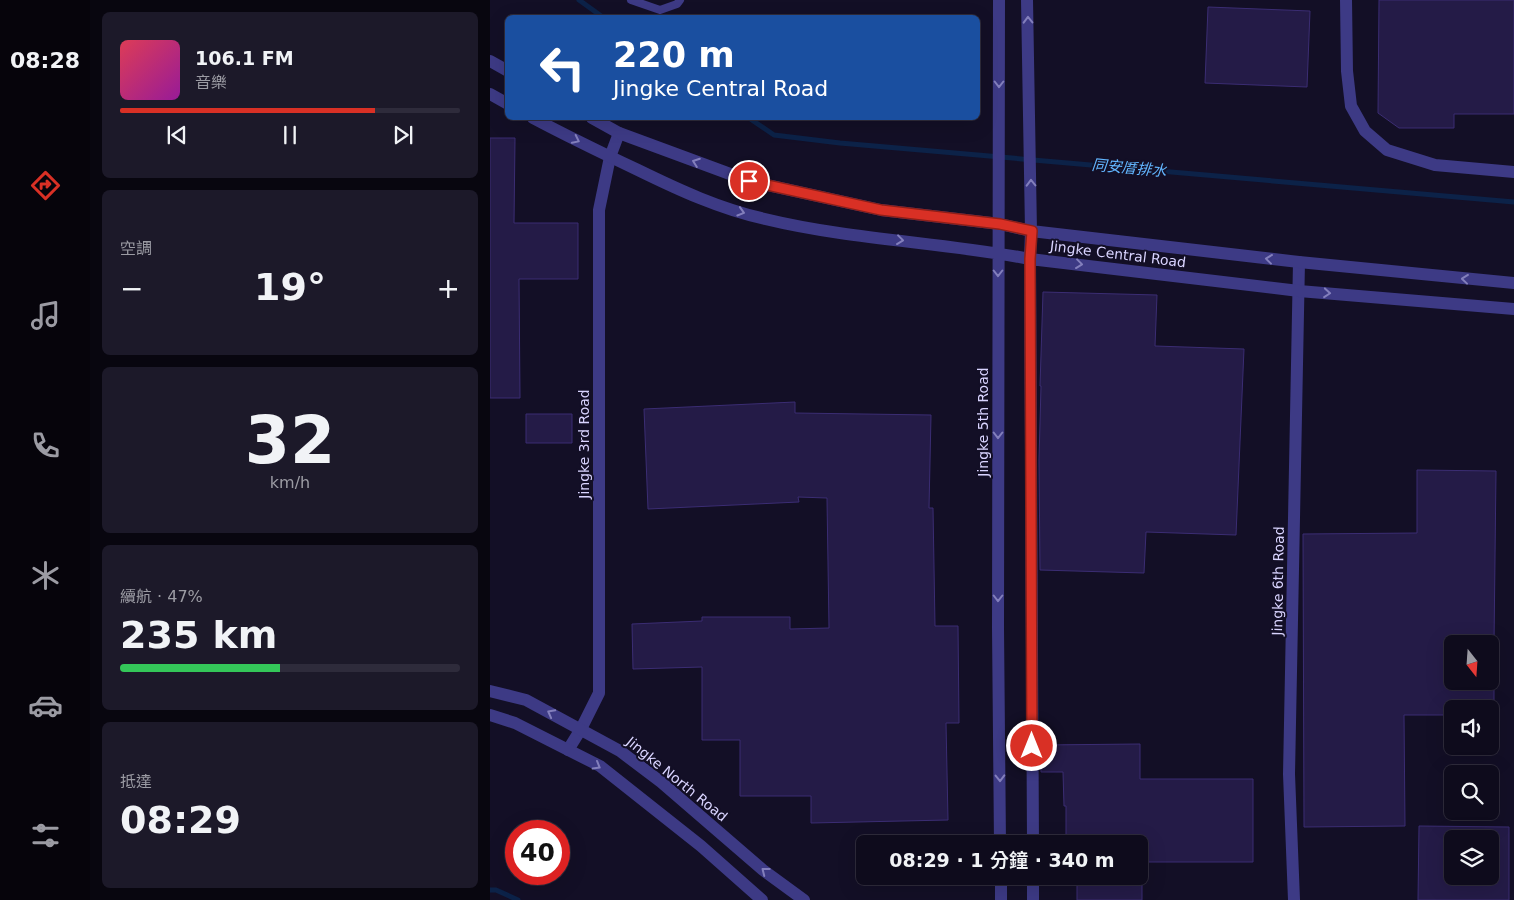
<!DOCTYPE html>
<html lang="zh-TW">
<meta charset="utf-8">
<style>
body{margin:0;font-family:"DejaVu Sans","Noto Sans TC",sans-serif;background:#1c1929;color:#f1f3f6;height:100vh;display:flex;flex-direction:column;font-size:19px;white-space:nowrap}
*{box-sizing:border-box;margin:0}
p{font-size:16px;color:#9b9ba3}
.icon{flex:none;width:28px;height:28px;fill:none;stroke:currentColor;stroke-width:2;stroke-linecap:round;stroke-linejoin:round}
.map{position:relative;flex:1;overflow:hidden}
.sheet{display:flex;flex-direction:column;gap:12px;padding:12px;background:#08060f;width:400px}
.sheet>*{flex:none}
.banner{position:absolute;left:15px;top:15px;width:475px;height:105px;border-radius:8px;box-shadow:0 5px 20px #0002,0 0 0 1px #2e2b3b;background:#1a4fa0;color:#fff;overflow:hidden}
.needle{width:32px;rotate:163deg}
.tools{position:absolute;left:954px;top:635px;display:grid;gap:10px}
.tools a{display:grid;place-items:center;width:55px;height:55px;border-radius:8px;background:#0e0b1c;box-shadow:0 5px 20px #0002,0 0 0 1px #2e2b3b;font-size:25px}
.speed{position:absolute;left:15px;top:820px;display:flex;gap:10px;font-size:25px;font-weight:700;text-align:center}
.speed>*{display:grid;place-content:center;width:65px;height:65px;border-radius:50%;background:#0e0b1c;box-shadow:0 5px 20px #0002,0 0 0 1px #2e2b3b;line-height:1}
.speed .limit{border:8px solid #d22;background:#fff;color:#111}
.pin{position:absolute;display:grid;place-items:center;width:42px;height:42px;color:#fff;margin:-21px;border:2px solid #fff;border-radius:50%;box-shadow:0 1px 5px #0007}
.me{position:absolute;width:55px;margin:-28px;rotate:0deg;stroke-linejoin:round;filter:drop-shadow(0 0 4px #0008)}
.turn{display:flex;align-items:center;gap:18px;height:105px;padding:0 25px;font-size:22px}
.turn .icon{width:65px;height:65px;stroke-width:2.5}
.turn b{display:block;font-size:35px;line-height:42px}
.big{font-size:38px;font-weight:600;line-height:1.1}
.sheet .card{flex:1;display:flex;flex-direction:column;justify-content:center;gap:8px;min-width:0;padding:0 18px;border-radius:8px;background:#1c1929}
.sheet .dial{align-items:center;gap:0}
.dial b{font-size:65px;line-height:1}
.song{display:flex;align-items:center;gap:15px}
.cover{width:60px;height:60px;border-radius:8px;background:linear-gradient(135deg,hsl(350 70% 55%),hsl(300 70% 35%))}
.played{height:5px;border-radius:2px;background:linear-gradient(90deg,#d93025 75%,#2e2b3b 75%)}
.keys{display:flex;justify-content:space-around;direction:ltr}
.heat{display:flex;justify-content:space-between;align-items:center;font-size:28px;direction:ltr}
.charge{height:8px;border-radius:4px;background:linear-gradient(90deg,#34c759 47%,#2e2b3b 0)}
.trip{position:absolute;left:366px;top:835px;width:292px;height:50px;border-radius:8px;background:#0e0b1c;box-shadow:0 5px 20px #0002,0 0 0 1px #2e2b3b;font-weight:600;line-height:50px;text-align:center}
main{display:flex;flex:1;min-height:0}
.tab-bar{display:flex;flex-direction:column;width:90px;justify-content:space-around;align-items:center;background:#06040b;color:#9b9ba3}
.tab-bar .icon{width:35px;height:35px}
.tab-bar .on{color:#d93025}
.tab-bar b{font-size:22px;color:#f1f3f6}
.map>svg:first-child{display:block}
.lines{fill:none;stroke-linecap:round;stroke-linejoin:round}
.stream{stroke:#0c2248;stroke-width:5}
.building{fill:#241b47;stroke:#3b2d73;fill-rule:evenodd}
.service{stroke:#3d3a85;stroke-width:8}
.minor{stroke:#3d3a85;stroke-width:12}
.tertiary{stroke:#3d3a85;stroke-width:12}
.oneway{stroke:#837fbc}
.route-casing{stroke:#8d1f18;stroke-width:12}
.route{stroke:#d93025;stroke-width:9}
.labels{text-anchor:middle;stroke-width:4;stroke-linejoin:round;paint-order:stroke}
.street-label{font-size:14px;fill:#d9d4ff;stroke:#130f26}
.water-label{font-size:15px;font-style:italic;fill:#62b6ff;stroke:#130f26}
</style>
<main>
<nav class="tab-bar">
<b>08:28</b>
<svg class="icon on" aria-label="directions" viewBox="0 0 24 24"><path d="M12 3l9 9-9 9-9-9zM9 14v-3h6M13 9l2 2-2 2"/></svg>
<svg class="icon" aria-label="music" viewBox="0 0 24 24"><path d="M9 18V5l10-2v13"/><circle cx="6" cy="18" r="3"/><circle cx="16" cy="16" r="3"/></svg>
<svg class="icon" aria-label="phone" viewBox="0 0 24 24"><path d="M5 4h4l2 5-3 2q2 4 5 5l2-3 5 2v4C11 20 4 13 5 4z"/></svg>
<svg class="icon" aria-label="climate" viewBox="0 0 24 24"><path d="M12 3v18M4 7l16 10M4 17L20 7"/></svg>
<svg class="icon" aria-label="car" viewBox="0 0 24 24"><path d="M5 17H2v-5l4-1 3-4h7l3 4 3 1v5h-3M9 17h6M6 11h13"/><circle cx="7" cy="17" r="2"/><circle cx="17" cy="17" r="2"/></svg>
<svg class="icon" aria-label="filters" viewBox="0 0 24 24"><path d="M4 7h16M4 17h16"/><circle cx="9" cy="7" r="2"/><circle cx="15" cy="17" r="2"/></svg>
</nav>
<section class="sheet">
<div class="card">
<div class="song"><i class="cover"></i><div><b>106.1 FM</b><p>音樂</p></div></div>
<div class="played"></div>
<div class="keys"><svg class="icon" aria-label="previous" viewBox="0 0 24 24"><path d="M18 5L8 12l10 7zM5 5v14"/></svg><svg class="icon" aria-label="pause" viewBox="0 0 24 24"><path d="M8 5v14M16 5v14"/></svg><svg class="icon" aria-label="next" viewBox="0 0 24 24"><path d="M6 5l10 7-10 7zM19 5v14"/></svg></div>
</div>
<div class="card"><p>空調</p>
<div class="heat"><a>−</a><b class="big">19°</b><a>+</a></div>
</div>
<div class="card dial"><b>32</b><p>km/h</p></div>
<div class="card"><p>續航 · 47%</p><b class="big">235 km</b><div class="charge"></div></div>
<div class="card"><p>抵達</p><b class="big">08:29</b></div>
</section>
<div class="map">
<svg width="1024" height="900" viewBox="0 0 1024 900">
<rect width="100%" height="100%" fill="#130f26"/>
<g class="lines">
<!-- stream -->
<path class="stream" d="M89,0L114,18
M259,118L284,135L350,143L1024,202
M0,890H6L28,900"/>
</g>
<!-- building -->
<path class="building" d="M889,0H1024V114H964V128H909L888,113Z
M718,7L820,11L817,87L715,83Z
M0,138H25L24,223H88V279H29L30,398H0Z
M553,292L667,295L665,346L754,349L746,535L656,532L654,573L550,570L549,460L551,386H550Z
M305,402V413L441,415L439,508H443L445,626H468L469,723H456L458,820L321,823V796H250V740H212V667L143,669L142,624L212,621V617H300V629L339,628L337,498L308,497L309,502L158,509L154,409Z
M36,414H82V443H36Z
M927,470L1006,471L1004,644H962V681H1004V709H962V715H914L915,826L814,827L813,534L927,533Z
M650,744V779H763V862H650V844H576V806H574L573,772H551V745Z
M929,826L1019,827V900H928ZM962,839H1000V876H962Z
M587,876H652V900H587Z"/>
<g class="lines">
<!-- service -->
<path class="service" d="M141,0L170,10L187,4L190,0"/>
<!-- minor -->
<path class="minor" d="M856,0L857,71L861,106L875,131L897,150L945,165L1024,172
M78,750L91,729L109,693V210L120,157L129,133
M804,900L799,774L809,262"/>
<!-- tertiary -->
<path class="tertiary" d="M509,0L508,628L510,844
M537,0L541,231L540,259L543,844
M0,61L18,71
M0,94L18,104
M43,118C77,136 112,153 148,170C189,190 230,209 275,219C362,240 452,242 540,259L809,291L1024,309
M102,118L129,133L259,181L391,210L510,224L541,231L809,262L1024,283
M0,691L36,700L130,751L171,782L273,870L314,900
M0,715L25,723L110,766L211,846L272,900
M511,876V900
M543,876V900"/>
</g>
<!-- one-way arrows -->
<defs><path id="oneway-chevron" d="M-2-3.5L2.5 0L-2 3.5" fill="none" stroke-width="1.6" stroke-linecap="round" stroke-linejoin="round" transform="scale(1.25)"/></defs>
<g class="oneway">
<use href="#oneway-chevron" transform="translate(538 20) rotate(-91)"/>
<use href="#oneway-chevron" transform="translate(509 84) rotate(90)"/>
<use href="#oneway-chevron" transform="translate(86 140) rotate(26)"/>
<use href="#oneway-chevron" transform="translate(206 162) rotate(-160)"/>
<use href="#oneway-chevron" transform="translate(541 183) rotate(-91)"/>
<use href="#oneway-chevron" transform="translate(251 212) rotate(17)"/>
<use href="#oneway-chevron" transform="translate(410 240) rotate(7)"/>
<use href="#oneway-chevron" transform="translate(779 259) rotate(-173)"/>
<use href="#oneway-chevron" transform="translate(589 264) rotate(7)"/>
<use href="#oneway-chevron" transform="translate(508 273) rotate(90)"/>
<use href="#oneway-chevron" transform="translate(975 279) rotate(-174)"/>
<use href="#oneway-chevron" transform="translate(837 293) rotate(5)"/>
<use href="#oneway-chevron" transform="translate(508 435) rotate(90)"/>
<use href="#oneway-chevron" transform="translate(508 598) rotate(90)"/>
<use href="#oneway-chevron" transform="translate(61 713) rotate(-152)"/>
<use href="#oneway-chevron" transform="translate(107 766) rotate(30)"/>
<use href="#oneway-chevron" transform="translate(510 778) rotate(89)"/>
<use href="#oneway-chevron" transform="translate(275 871) rotate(-142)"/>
</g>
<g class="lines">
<defs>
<path id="route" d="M259,181L391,210L510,224L542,231L540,259L542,746"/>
</defs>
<!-- route casing -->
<use href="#route" class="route-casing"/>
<!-- route -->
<use href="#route" class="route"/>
</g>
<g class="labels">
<!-- street labels -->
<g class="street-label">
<text transform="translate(628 254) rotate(7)" y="5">Jingke Central Road</text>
<text transform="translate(493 422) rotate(-90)" y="5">Jingke 5th Road</text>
<text transform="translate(94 444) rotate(-90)" y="5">Jingke 3rd Road</text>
<text transform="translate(788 581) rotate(-89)" y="5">Jingke 6th Road</text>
<text transform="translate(187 779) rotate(39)" y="5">Jingke North Road</text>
</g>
<!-- water labels -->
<g class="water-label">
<text transform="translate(639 168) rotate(5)" y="5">同安厝排水</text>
</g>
</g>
</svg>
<div class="tools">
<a><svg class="needle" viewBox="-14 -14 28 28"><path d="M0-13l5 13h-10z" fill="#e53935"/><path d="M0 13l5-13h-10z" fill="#9b9ba3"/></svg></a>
<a><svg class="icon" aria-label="sound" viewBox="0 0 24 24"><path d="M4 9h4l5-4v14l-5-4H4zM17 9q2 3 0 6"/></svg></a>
<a><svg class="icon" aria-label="search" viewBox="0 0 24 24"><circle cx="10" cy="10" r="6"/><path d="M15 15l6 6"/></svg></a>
<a><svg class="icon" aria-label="layers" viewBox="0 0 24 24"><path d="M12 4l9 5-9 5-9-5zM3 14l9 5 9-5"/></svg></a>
</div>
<div class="speed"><div class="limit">40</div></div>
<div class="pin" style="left:259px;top:181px;background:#d93025"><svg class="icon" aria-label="arrive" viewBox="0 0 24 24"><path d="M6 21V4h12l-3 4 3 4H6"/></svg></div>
<svg class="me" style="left:542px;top:746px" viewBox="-20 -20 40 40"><circle r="17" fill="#d93025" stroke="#fff" stroke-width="3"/><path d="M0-11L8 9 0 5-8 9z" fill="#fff"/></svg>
<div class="trip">08:29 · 1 分鐘 · 340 m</div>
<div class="banner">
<div class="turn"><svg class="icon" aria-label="left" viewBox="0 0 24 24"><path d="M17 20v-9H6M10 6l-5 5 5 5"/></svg><div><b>220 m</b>Jingke Central Road</div></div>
</div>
</div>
</main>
